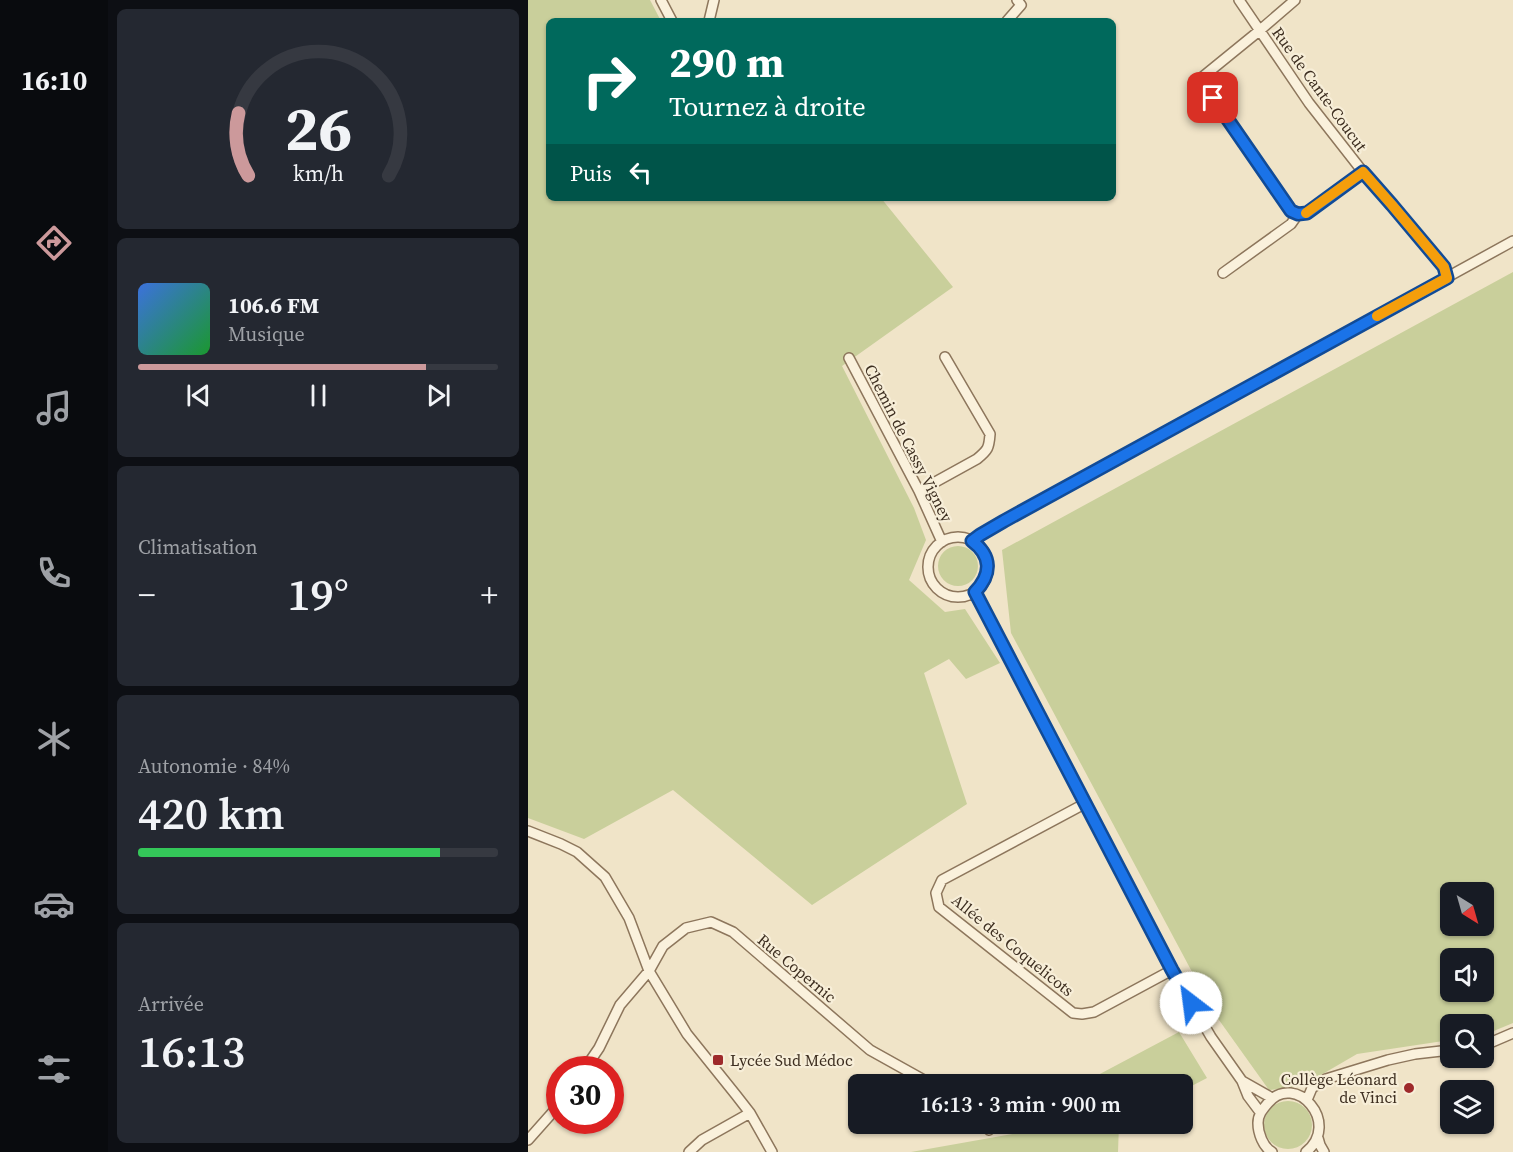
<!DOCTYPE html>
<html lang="fr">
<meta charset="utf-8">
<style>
body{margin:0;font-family:"Source Serif 4",serif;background:#242831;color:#f1f3f6;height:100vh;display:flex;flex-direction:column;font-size:22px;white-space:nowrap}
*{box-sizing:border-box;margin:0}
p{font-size:20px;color:#9ea1a6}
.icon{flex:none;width:33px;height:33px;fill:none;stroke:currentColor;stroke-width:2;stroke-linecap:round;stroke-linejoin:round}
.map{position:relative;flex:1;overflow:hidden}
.drawer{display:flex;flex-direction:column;gap:9px;padding:9px;background:#0d0f14;width:420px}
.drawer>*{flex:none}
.banner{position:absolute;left:18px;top:18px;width:570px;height:183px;border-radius:9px;box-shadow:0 2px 4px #0004;background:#00695c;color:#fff;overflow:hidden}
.needle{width:39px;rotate:143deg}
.buttons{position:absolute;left:912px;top:882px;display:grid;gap:12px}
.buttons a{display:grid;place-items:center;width:54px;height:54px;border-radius:9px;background:#171b24;box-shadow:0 2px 4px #0004;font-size:30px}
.speed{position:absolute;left:18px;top:1056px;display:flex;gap:12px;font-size:30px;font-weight:700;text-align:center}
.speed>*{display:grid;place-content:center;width:78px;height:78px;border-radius:50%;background:#171b24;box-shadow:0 2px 4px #0004;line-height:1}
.speed .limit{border:9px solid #d22;background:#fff;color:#111}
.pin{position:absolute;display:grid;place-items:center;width:51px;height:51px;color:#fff;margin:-26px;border-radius:12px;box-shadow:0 3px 9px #0006}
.me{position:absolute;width:66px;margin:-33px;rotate:330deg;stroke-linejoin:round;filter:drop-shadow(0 0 4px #0008)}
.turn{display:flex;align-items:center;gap:21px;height:126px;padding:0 24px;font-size:27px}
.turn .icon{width:78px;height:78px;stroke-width:2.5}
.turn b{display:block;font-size:42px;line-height:51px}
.then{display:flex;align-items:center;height:57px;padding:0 24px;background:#0003;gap:12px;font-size:22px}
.big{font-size:45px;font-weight:600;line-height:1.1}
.drawer .card{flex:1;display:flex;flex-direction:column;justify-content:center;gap:9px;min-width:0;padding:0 21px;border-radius:9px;background:#242831}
.drawer .dial{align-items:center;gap:0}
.dial svg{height:156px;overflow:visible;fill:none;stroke:#363941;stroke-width:7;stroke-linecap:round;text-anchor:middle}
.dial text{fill:#f1f3f6;stroke:none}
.song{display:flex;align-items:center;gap:18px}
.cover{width:72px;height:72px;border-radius:9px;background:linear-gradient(135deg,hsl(220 70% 55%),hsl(130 70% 35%))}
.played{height:6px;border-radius:3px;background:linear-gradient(90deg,#cc999b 80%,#363941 80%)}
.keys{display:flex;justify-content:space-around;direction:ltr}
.heat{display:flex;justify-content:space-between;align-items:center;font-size:33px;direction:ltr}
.charge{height:9px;border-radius:4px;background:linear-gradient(90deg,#34c759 84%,#363941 0)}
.trip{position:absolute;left:320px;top:1074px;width:345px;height:60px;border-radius:9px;background:#171b24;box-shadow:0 2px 4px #0004;font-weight:600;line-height:60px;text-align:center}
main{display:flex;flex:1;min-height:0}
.dock{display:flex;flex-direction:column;width:108px;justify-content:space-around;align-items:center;background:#090b0e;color:#9ea1a6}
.dock .icon{width:42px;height:42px}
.dock .selected{color:#cc999b}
.dock b{font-size:27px;color:#f1f3f6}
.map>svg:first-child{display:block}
.green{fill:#c9cf9b;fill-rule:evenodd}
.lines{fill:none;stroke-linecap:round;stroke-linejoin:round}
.street-casing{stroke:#8d765c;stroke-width:12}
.street{stroke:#faf1dc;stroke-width:9}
.route-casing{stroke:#114b97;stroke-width:15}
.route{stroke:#1a73e8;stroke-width:10}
.slow{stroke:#f59e0b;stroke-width:10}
.poi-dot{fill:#9e2a2b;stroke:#f7eed8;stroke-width:2}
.labels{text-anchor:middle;stroke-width:4.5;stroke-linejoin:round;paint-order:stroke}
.street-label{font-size:16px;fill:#3d2e20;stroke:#f7eed8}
.poi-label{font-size:16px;fill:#3d2e20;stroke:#f7eed8;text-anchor:start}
</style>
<main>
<nav class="dock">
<b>16:10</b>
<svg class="icon selected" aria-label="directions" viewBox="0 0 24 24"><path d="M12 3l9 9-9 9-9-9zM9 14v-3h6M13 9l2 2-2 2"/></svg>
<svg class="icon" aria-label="music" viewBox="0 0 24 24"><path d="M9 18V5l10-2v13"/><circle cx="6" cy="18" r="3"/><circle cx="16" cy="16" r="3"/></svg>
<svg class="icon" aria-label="phone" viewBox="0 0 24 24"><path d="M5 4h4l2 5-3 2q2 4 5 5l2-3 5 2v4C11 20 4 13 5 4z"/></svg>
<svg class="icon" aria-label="climate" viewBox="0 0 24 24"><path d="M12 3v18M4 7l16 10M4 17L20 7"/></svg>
<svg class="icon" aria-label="car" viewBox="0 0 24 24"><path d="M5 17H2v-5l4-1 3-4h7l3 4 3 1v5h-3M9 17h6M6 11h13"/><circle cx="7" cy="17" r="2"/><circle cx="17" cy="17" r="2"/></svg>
<svg class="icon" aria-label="filters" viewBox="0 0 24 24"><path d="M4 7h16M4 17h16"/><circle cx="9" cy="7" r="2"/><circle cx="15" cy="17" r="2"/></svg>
</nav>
<section class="drawer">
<div class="card dial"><svg viewBox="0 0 100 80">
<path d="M14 69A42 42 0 1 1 86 69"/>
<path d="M14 69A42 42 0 0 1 9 37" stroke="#cc999b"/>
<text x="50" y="56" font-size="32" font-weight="700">26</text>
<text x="50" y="72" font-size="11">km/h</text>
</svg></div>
<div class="card">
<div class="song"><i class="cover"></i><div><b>106.6 FM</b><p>Musique</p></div></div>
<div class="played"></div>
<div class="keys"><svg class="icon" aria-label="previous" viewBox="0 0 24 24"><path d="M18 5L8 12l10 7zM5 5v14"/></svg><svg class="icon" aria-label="pause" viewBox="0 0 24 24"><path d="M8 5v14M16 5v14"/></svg><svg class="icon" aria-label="next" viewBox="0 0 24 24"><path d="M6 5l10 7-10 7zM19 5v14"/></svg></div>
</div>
<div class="card"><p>Climatisation</p>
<div class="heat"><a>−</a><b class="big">19°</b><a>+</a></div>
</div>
<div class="card"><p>Autonomie · 84%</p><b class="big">420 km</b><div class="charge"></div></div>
<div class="card"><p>Arrivée</p><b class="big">16:13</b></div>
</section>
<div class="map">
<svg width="985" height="1152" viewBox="0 0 985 1152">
<rect width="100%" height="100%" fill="#f0e4c8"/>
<!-- green -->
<path class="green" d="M0,0H122L133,21H21V198H353L425,287L314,366L386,508L398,540L381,580L417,612L437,609L472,663L438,679L421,659L396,673L439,804L284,905L145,790L56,839L0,818Z
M985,272V1023L956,1035V1024H922V1040L829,1054L774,1086L741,1090L686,1013L483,633L474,550ZM956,892V926H922V892ZM956,958V992H922V958Z
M410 566a20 20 0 1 1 40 0a20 20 0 1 1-40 0Z
M651,1032L679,1078L654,1091V1084H553Z
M736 1125a24 24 0 1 1 48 0a24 24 0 1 1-48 0Z
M540,1124H591L590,1152H383Z"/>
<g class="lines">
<defs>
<path id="street" d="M133,0L144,21
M711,0L781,103L835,172L916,267L919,278
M767,0L731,31L672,79L763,211L770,214L779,213L835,172
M181,21L186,0
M479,21L493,5L489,0
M695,273L763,224L770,214
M321,358L391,491L414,542
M391,491L449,459C460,450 461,448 462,434L417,357
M400 567a30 30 0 1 1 60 0a30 30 0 1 1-60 0Z
M445,541L452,535L476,521L985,241
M447,592L644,970L683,1037L714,1081L720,1096L732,1112
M558,803L414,880L408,893L411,907L545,1013L554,1014L566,1012L644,970
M0,831L33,844L49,852L77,877L101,918L121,971L159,1034L208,1095L222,1113L244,1152
M956,1044L964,1042L985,1033
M56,1070L71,1048L92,1005L121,971L135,946L158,928L183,922L205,932L342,1050L403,1084
M714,1081L744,1098
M779,1100L784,1088L798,1079L860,1060L887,1054L922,1050
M456,1124L461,1130
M790,1138L792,1145L796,1152
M0,1140L32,1104
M161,1152L174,1140L222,1113
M744,1152C735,1147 730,1133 730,1123C730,1115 734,1110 740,1103C767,1071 814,1123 778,1152"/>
</defs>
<!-- street casing -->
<use href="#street" class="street-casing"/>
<!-- street -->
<use href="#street" class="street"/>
</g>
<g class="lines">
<defs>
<path id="route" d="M663,1003L644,970L447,592C464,574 464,556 444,541L452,535L476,521L919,278L916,267L864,205L835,172L779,213L770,214L763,211L685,98"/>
</defs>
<!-- route casing -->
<use href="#route" class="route-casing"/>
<!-- route -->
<use href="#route" class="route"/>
<!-- slow -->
<path class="slow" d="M778,213L835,172L864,205L916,267L919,278L849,316"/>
</g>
<!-- markers -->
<g class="poi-dot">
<rect x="184" y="1054" width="12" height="12" rx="3"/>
<circle cx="881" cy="1088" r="6"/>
</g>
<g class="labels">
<!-- street labels -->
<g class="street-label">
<text transform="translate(792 89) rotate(54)" y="6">Rue de Cante-Coucut</text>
<text transform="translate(381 443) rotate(63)" y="6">Chemin de Cassy Vigney</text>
<text transform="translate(485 945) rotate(39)" y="6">Allée des Coquelicots</text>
<text transform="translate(269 968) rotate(40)" y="6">Rue Copernic</text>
</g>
<!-- poi labels -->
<g class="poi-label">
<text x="202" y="1066">Lycée Sud Médoc</text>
<text x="869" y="1085" text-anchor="end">Collège Léonard<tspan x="869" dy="18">de Vinci</tspan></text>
</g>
</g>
</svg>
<div class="buttons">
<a><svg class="needle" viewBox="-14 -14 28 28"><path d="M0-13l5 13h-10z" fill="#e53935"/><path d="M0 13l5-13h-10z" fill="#9ea1a6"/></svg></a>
<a><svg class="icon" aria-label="sound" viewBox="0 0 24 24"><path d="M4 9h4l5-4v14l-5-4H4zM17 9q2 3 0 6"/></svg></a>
<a><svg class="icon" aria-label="search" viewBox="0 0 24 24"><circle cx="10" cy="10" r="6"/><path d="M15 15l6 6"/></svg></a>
<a><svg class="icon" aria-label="layers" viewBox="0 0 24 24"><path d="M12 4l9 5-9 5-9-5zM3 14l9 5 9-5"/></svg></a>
</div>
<div class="speed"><div class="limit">30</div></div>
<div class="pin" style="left:685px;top:98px;background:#d93025"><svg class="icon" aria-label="arrive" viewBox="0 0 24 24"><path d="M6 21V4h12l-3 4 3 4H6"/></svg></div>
<svg class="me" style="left:663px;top:1003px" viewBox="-20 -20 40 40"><circle r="19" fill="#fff"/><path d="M0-13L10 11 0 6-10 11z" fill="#1a73e8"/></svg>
<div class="trip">16:13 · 3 min · 900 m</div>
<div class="banner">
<div class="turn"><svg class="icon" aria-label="right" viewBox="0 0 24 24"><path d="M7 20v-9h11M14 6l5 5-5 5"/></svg><div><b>290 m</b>Tournez à droite</div></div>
<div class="then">Puis<svg class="icon" aria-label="left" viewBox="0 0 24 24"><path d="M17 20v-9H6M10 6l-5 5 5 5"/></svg></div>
</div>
</div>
</main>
